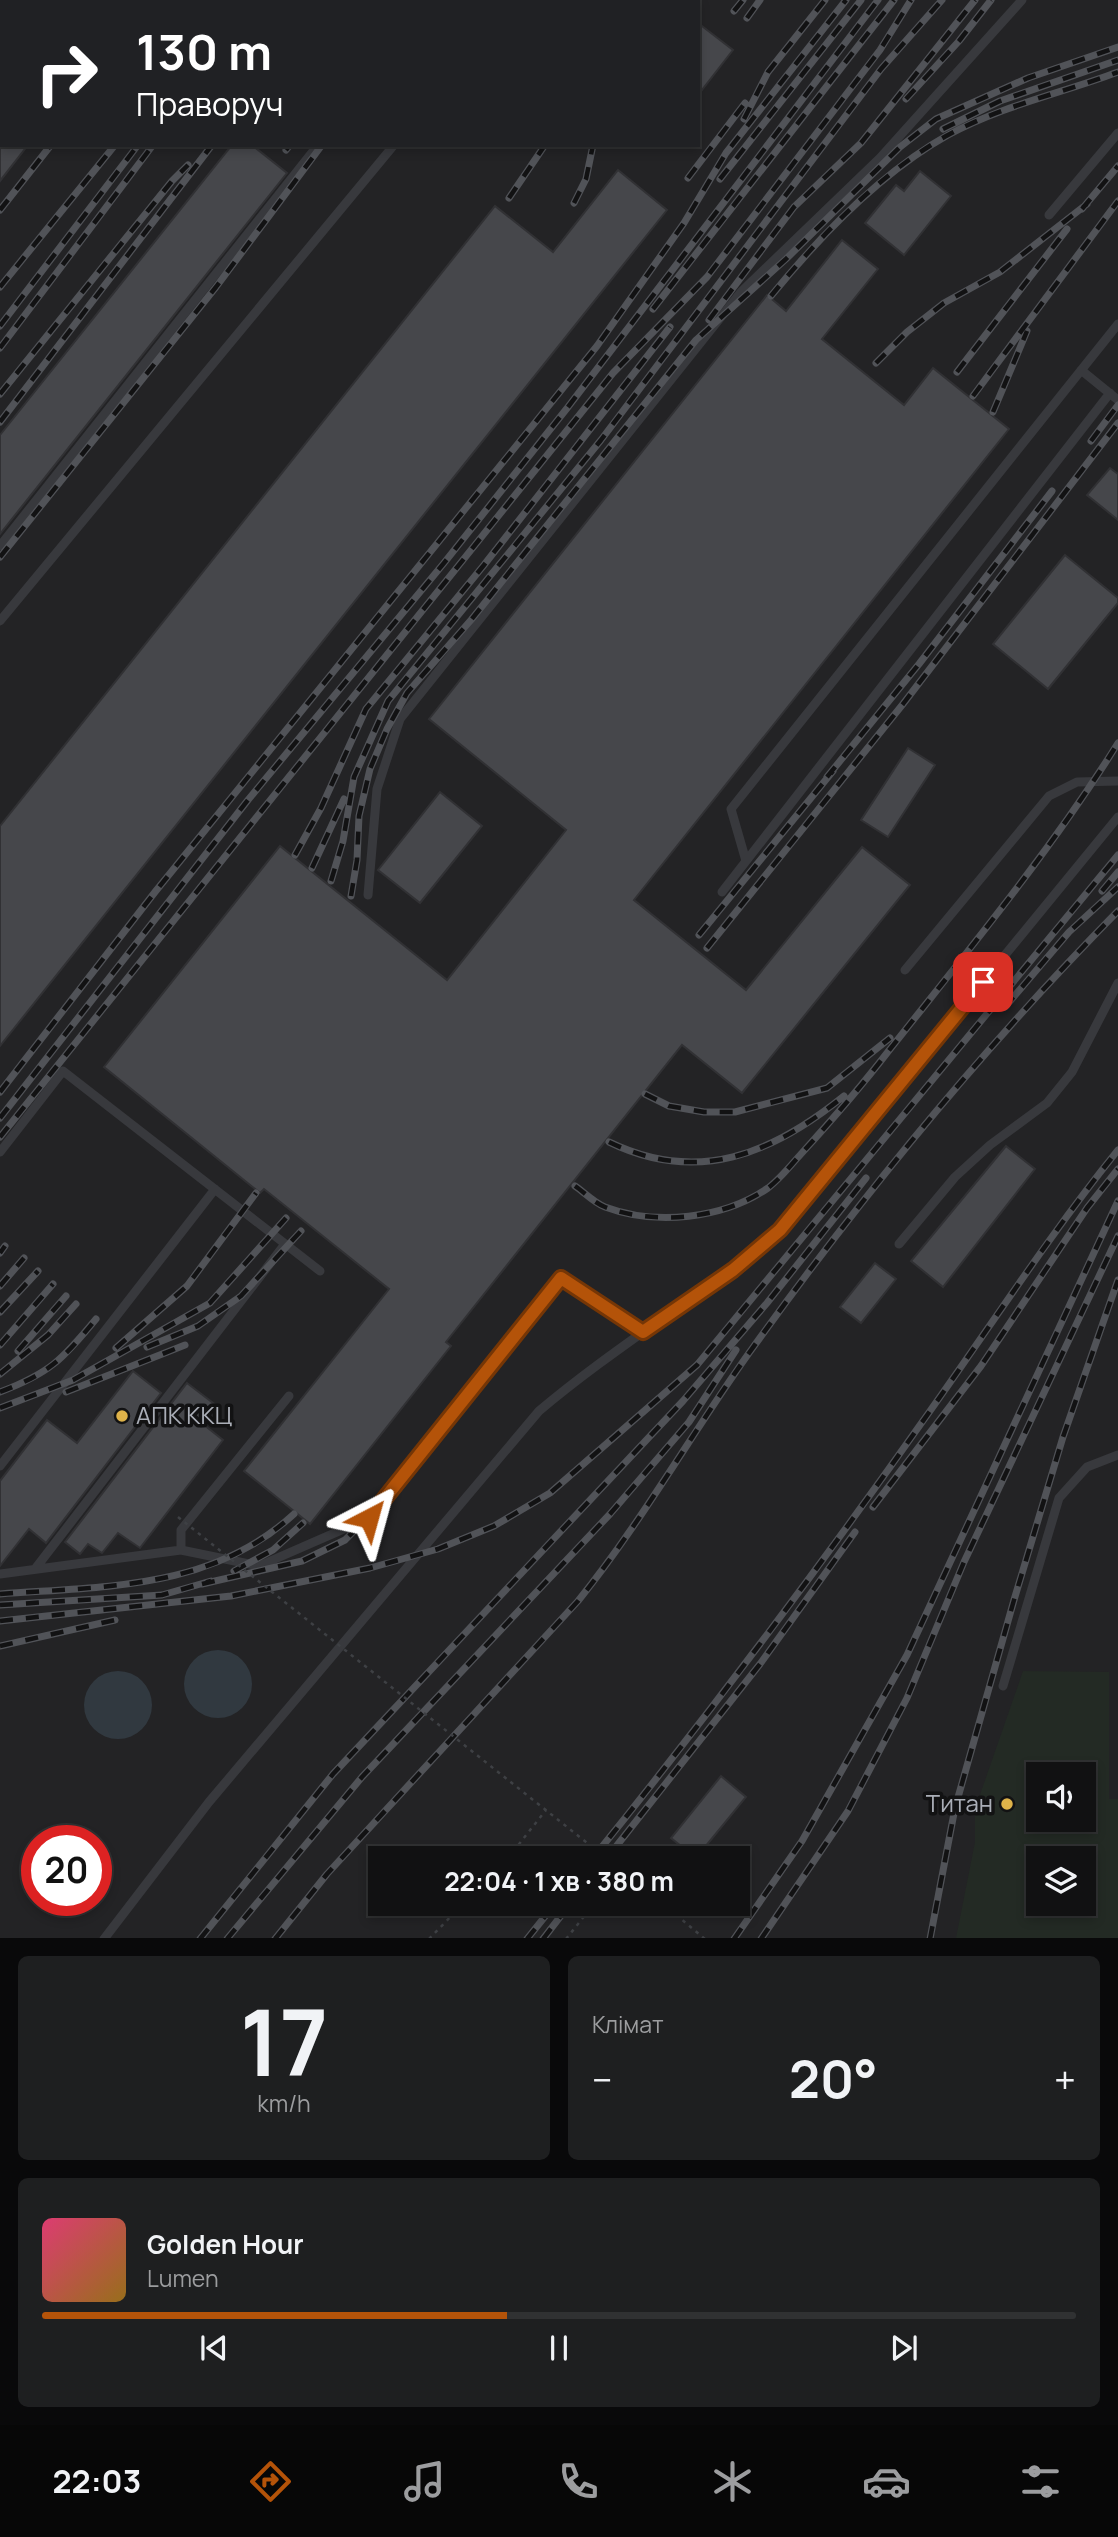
<!DOCTYPE html>
<html lang="uk">
<meta charset="utf-8">
<style>
body{margin:0;font-family:Manrope,sans-serif;background:#1e1f20;color:#f1f3f6;height:100vh;display:flex;flex-direction:column;font-size:26px;white-space:nowrap}
*{box-sizing:border-box;margin:0}
p{font-size:23px;color:#9c9d9f}
.icon{flex:none;width:38px;height:38px;fill:none;stroke:currentColor;stroke-width:2;stroke-linecap:round;stroke-linejoin:round}
.map{position:relative;height:1938px;overflow:hidden}
.drawer{display:flex;flex-direction:column;gap:18px;padding:18px;background:#09090a;flex:1}
.drawer>*{flex:none}
.top-card{position:absolute;left:0px;top:0px;width:700px;height:147px;box-shadow:0 4px 10px #0003,0 0 0 2px #303132;background:#202124;color:#fff;overflow:hidden}
.controls{position:absolute;left:1026px;top:1762px;display:grid;gap:14px}
.controls a{display:grid;place-items:center;width:70px;height:70px;border-radius:0px;background:#111112;box-shadow:0 4px 10px #0003,0 0 0 2px #303132;font-size:35px}
.speed{position:absolute;left:21px;top:1825px;display:flex;gap:14px;font-size:35px;font-weight:700;text-align:center}
.speed>*{display:grid;place-content:center;width:91px;height:91px;border-radius:50%;background:#111112;box-shadow:0 4px 10px #0003,0 0 0 2px #303132;line-height:1}
.speed .limit{border:10px solid #d22;background:#fff;color:#111}
.pin{position:absolute;display:grid;place-items:center;width:60px;height:60px;color:#fff;margin:-30px;border-radius:14px;box-shadow:0 4px 10px #0006}
.me{position:absolute;width:77px;margin:-38px;rotate:39deg;stroke-linejoin:round;filter:drop-shadow(0 0 5px #0008)}
.turn{display:flex;align-items:center;gap:24px;height:147px;padding:0 21px;font-size:32px}
.turn .icon{width:91px;height:91px;stroke-width:2.5}
.turn b{display:block;font-size:49px;line-height:60px}
.big{font-size:52px;font-weight:700;line-height:1.1}
.drawer .widget{flex:1;display:flex;flex-direction:column;justify-content:center;gap:10px;min-width:0;padding:0 24px;border-radius:10px;background:#1e1f20}
.drawer .dial{align-items:center;gap:0}
.dial b{font-size:91px;line-height:1}
.song{display:flex;align-items:center;gap:21px}
.cover{width:84px;height:84px;border-radius:10px;background:linear-gradient(135deg,hsl(340 70% 55%),hsl(40 70% 35%))}
.played{height:7px;border-radius:4px;background:linear-gradient(90deg,#b45309 45%,#303132 45%)}
.keys{display:flex;justify-content:space-around;direction:ltr}
.heat{display:flex;justify-content:space-between;align-items:center;font-size:38px;direction:ltr}
.drawer .tiles{flex:1;display:grid;gap:18px;grid-template-columns:1fr 1fr}
.widget:last-child{grid-column:span 2}
.trip{position:absolute;left:368px;top:1846px;width:382px;height:70px;border-radius:0px;background:#111112;box-shadow:0 4px 10px #0003,0 0 0 2px #303132;font-weight:700;line-height:70px;text-align:center}
.tabs{display:flex;height:112px;justify-content:space-around;align-items:center;background:#070707;color:#9c9d9f}
.tabs .icon{width:49px;height:49px}
.tabs .on{color:#b45309}
.tabs b{font-size:32px;color:#f1f3f6}
.map>svg:first-child{display:block}
.built{fill:#232325;fill-rule:evenodd}
.green{fill:#232a24;fill-rule:evenodd}
.water{fill:#313940}
.building{fill:#46474b;stroke:#313134;stroke-width:2}
.lines{fill:none;stroke-linecap:round;stroke-linejoin:round}
.path{stroke:#3e4044;stroke-width:2.5;stroke-dasharray:3.5 5;stroke-linecap:butt}
.lane{stroke:#38393d;stroke-width:9}
.rail-casing{stroke:#515358;stroke-width:7}
.rail{stroke:#121213;stroke-width:4.5;stroke-dasharray:13;stroke-linecap:butt}
.path-bridge{stroke:#3e4044;stroke-width:2.5;stroke-dasharray:3.5 5;stroke-linecap:butt}
.route-casing{stroke:#753606;stroke-width:18}
.route{stroke:#b45309;stroke-width:12}
.poi-dot{fill:#deb249;stroke:#121213;stroke-width:2.5}
.labels{text-anchor:middle;stroke-width:7;stroke-linejoin:round;paint-order:stroke}
.poi-label{font-size:24px;fill:#aaaeb7;stroke:#121213;text-anchor:start}
</style>
<div class="map">
<svg width="1118" height="1939" viewBox="0 0 1118 1939">
<rect width="100%" height="100%" fill="#171718"/>
<!-- built -->
<path class="built" d="M0,0H1118V1938H0ZM2,2H698V145H2ZM1038,1774H1083V1820H1038ZM37,1841H96V1900H37ZM380,1858H737V1904H380ZM1038,1858H1083V1904H1038Z"/>
<!-- green -->
<path class="green" d="M1023,1671L1109,1672V1799H1118V1938H956L975,1842V1809ZM1038,1774H1083V1820H1038ZM1038,1858H1083V1904H1038Z"/>
<!-- water -->
<path class="water" d="M184 1684a34 34 0 1 1 68 0a34 34 0 1 1-68 0Z
M84 1705a34 34 0 1 1 68 0a34 34 0 1 1-68 0Z"/>
<!-- building -->
<path class="building" d="M698,23L733,50L698,95Z
M0,145H28L0,181Z
M232,145H252L287,173L0,534V435Z
M618,170L667,210L0,1046V826L495,206L553,252Z
M920,171L951,196L904,255L865,223L896,185L904,191Z
M842,240L878,269L822,339L904,405L933,368L1009,429L634,900L746,990L862,847L910,885L742,1093L682,1045L446,1342L451,1346L310,1524L244,1471L389,1289L264,1189L260,1193L104,1067L280,846L447,980L566,830L429,719L767,295L786,311Z
M1110,468L1118,474V520L1087,495Z
M1065,555L1118,598V603L1048,689L993,644Z
M908,748L935,765L888,837L861,820Z
M440,792L482,826L420,903L378,870Z
M1006,1146L1035,1169L943,1287L911,1261Z
M875,1263L896,1279L861,1323L840,1307Z
M133,1371L161,1393L46,1543L29,1529L0,1566V1481L47,1420L77,1443Z
M187,1383L217,1406L203,1424L223,1440L140,1548L118,1533L102,1553L88,1544L80,1554L65,1542Z
M721,1776L746,1797L696,1858L671,1838Z"/>
<g class="lines">
<!-- path -->
<path class="path" d="M508,1858L546,1810
M608,1904L615,1909L619,1904
M663,1904L705,1939
M429,1939L463,1904
M566,1939L594,1904"/>
<!-- lane -->
<path class="lane" d="M443,2L446,0
M514,2L515,0
M0,32L2,33
M1049,215L1118,133
M1081,370L1118,400
M0,546L318,145
M0,621L394,145
M746,861L731,809L1118,324
M722,892L1110,393
M368,895L377,789L400,719L741,292L880,158L1022,0
M905,970L1049,796L1077,782L1118,781
M0,1152L63,1071L320,1271
M899,1244L955,1177L990,1145L1047,1103L1072,1072L1118,983
M0,1466L215,1189
M181,1550V1530L289,1396
M35,1569L285,1244
M0,1574L181,1550L259,1566L369,1518L561,1278L643,1332
M1003,1686L1059,1498L1087,1467L1118,1455
M104,1939L209,1802L539,1411C616,1346 702,1295 780,1230L1118,817"/>
<defs>
<path id="rail" d="M590,0V2
M162,2L163,0
M234,2L236,0
M250,2L251,0
M266,2L268,0
M343,2L345,0
M366,2L368,0
M400,2L401,0
M412,2L414,0
M426,2L428,0
M573,2V0
M734,11L743,0
M747,18L760,0
M906,99L959,41L991,0
M744,119L768,72L825,0
M943,129L1000,101L1118,60
M286,150L290,145
M688,178L745,103
M720,179L861,0
M509,198L545,145
M574,203L586,179L593,145
M1082,209L1118,166
M0,210L51,145
M0,287L115,145
M771,296C820,236 880,173 948,135C1001,106 1062,93 1118,72
M653,309L894,0
M709,320L794,207L861,143L975,0
M0,326L138,145
M0,348L153,145
M876,363L907,332L944,303L1000,272L1087,204
M957,372L1067,229
M0,394L172,181L188,165
M973,396L1118,201
M993,412L1027,331
M0,422L212,145
M1091,441L1118,405
M0,557L216,287L322,145
M827,777L919,664L1052,491
M295,855L321,808L366,709L484,565L670,327
M312,868L344,799
M331,881L343,841L354,777L388,701L601,440L881,69L942,0
M1102,891L1118,872
M351,896L357,860L359,816L370,769L387,729L407,693L471,620L696,340L786,259L900,147L936,119L1028,78L1118,47
M699,935L833,771
M707,948L903,704L1118,423
M1005,1007L1069,932L1118,887
M0,1092L155,892L597,346L684,223L726,153L846,0
M645,1094L669,1106L704,1112H735L827,1088L890,1038
M0,1118L248,800L444,563L568,407L878,0
M0,1137L613,373L707,277L880,50L911,0
M609,1142C698,1185 772,1154 844,1096
M575,1186C584,1192 594,1203 605,1207C656,1226 723,1219 768,1188C780,1179 791,1165 801,1154C831,1121 860,1088 887,1053C967,952 1050,852 1118,743
M0,1253L5,1246
M0,1286L24,1258
M0,1312L38,1271
M0,1345L53,1284
M147,1347L198,1326L241,1296L301,1231
M116,1348L187,1286L256,1193
M18,1351L66,1296
M0,1374L48,1335L76,1304
M0,1392C50,1373 63,1359 96,1319
M66,1392L185,1345
M0,1408L73,1380L210,1303L286,1218
M873,1507L981,1366L1087,1208L1118,1169
M234,1571L273,1550L303,1523
M202,1584L302,1561L345,1540L379,1506L493,1355
M0,1594C106,1586 211,1590 294,1514
M0,1605L162,1595L211,1581
M0,1621L231,1596L370,1568L438,1549L494,1526L550,1493L697,1365L1118,855
M0,1646L115,1620
M593,1858C710,1713 822,1564 930,1411C992,1324 1050,1234 1118,1150
M607,1858L760,1664L855,1532
M200,1939L333,1774L683,1401L767,1303L866,1178
M227,1939L362,1777L610,1514L689,1422L736,1350
M275,1939L327,1874L578,1601C641,1523 690,1436 749,1353C860,1198 984,1047 1118,911
M527,1939L555,1904
M543,1939L570,1904
M734,1939L802,1841L907,1655L1118,1201
M761,1939L848,1811L907,1698L964,1562L1118,1236
M930,1939L955,1808L1014,1600L1063,1437L1118,1280"/>
</defs>
<!-- rail casing -->
<use href="#rail" class="rail-casing"/>
<!-- rail -->
<use href="#rail" class="rail"/>
<!-- path-bridge -->
<path class="path-bridge" d="M178,1517L606,1858"/>
</g>
<g class="lines">
<defs>
<path id="route" d="M369,1518L561,1278L643,1332L733,1270L780,1230L983,982"/>
</defs>
<!-- route casing -->
<use href="#route" class="route-casing"/>
<!-- route -->
<use href="#route" class="route"/>
</g>
<!-- markers -->
<g class="poi-dot">
<circle cx="122" cy="1416" r="7"/>
<circle cx="1007" cy="1804" r="7"/>
</g>
<g class="labels">
<!-- poi labels -->
<g class="poi-label">
<text x="136" y="1424">АПК ККЦ</text>
<text x="993" y="1812" text-anchor="end">Титан</text>
</g>
</g>
</svg>
<div class="controls">
<a><svg class="icon" aria-label="sound" viewBox="0 0 24 24"><path d="M4 9h4l5-4v14l-5-4H4zM17 9q2 3 0 6"/></svg></a>
<a><svg class="icon" aria-label="layers" viewBox="0 0 24 24"><path d="M12 4l9 5-9 5-9-5zM3 14l9 5 9-5"/></svg></a>
</div>
<div class="speed"><div class="limit">20</div></div>
<div class="pin" style="left:983px;top:982px;background:#d93025"><svg class="icon" aria-label="arrive" viewBox="0 0 24 24"><path d="M6 21V4h12l-3 4 3 4H6"/></svg></div>
<svg class="me" style="left:369px;top:1518px" viewBox="-20 -20 40 40"><path d="M0-17L14 15 0 8-14 15z" fill="#b45309" stroke="#fff" stroke-width="4"/></svg>
<div class="trip">22:04 · 1 хв · 380 m</div>
<div class="top-card">
<div class="turn"><svg class="icon" aria-label="right" viewBox="0 0 24 24"><path d="M7 20v-9h11M14 6l5 5-5 5"/></svg><div><b>130 m</b>Праворуч</div></div>
</div>
</div>
<section class="drawer">
<div class="tiles">
<div class="widget dial"><b>17</b><p>km/h</p></div>
<div class="widget"><p>Клімат</p>
<div class="heat"><a>−</a><b class="big">20°</b><a>+</a></div>
</div>
<div class="widget">
<div class="song"><i class="cover"></i><div><b>Golden Hour</b><p>Lumen</p></div></div>
<div class="played"></div>
<div class="keys"><svg class="icon" aria-label="previous" viewBox="0 0 24 24"><path d="M18 5L8 12l10 7zM5 5v14"/></svg><svg class="icon" aria-label="pause" viewBox="0 0 24 24"><path d="M8 5v14M16 5v14"/></svg><svg class="icon" aria-label="next" viewBox="0 0 24 24"><path d="M6 5l10 7-10 7zM19 5v14"/></svg></div>
</div>
</div>
</section>
<nav class="tabs">
<b>22:03</b>
<svg class="icon on" aria-label="directions" viewBox="0 0 24 24"><path d="M12 3l9 9-9 9-9-9zM9 14v-3h6M13 9l2 2-2 2"/></svg>
<svg class="icon" aria-label="music" viewBox="0 0 24 24"><path d="M9 18V5l10-2v13"/><circle cx="6" cy="18" r="3"/><circle cx="16" cy="16" r="3"/></svg>
<svg class="icon" aria-label="phone" viewBox="0 0 24 24"><path d="M5 4h4l2 5-3 2q2 4 5 5l2-3 5 2v4C11 20 4 13 5 4z"/></svg>
<svg class="icon" aria-label="climate" viewBox="0 0 24 24"><path d="M12 3v18M4 7l16 10M4 17L20 7"/></svg>
<svg class="icon" aria-label="car" viewBox="0 0 24 24"><path d="M5 17H2v-5l4-1 3-4h7l3 4 3 1v5h-3M9 17h6M6 11h13"/><circle cx="7" cy="17" r="2"/><circle cx="17" cy="17" r="2"/></svg>
<svg class="icon" aria-label="filters" viewBox="0 0 24 24"><path d="M4 7h16M4 17h16"/><circle cx="9" cy="7" r="2"/><circle cx="15" cy="17" r="2"/></svg>
</nav>
